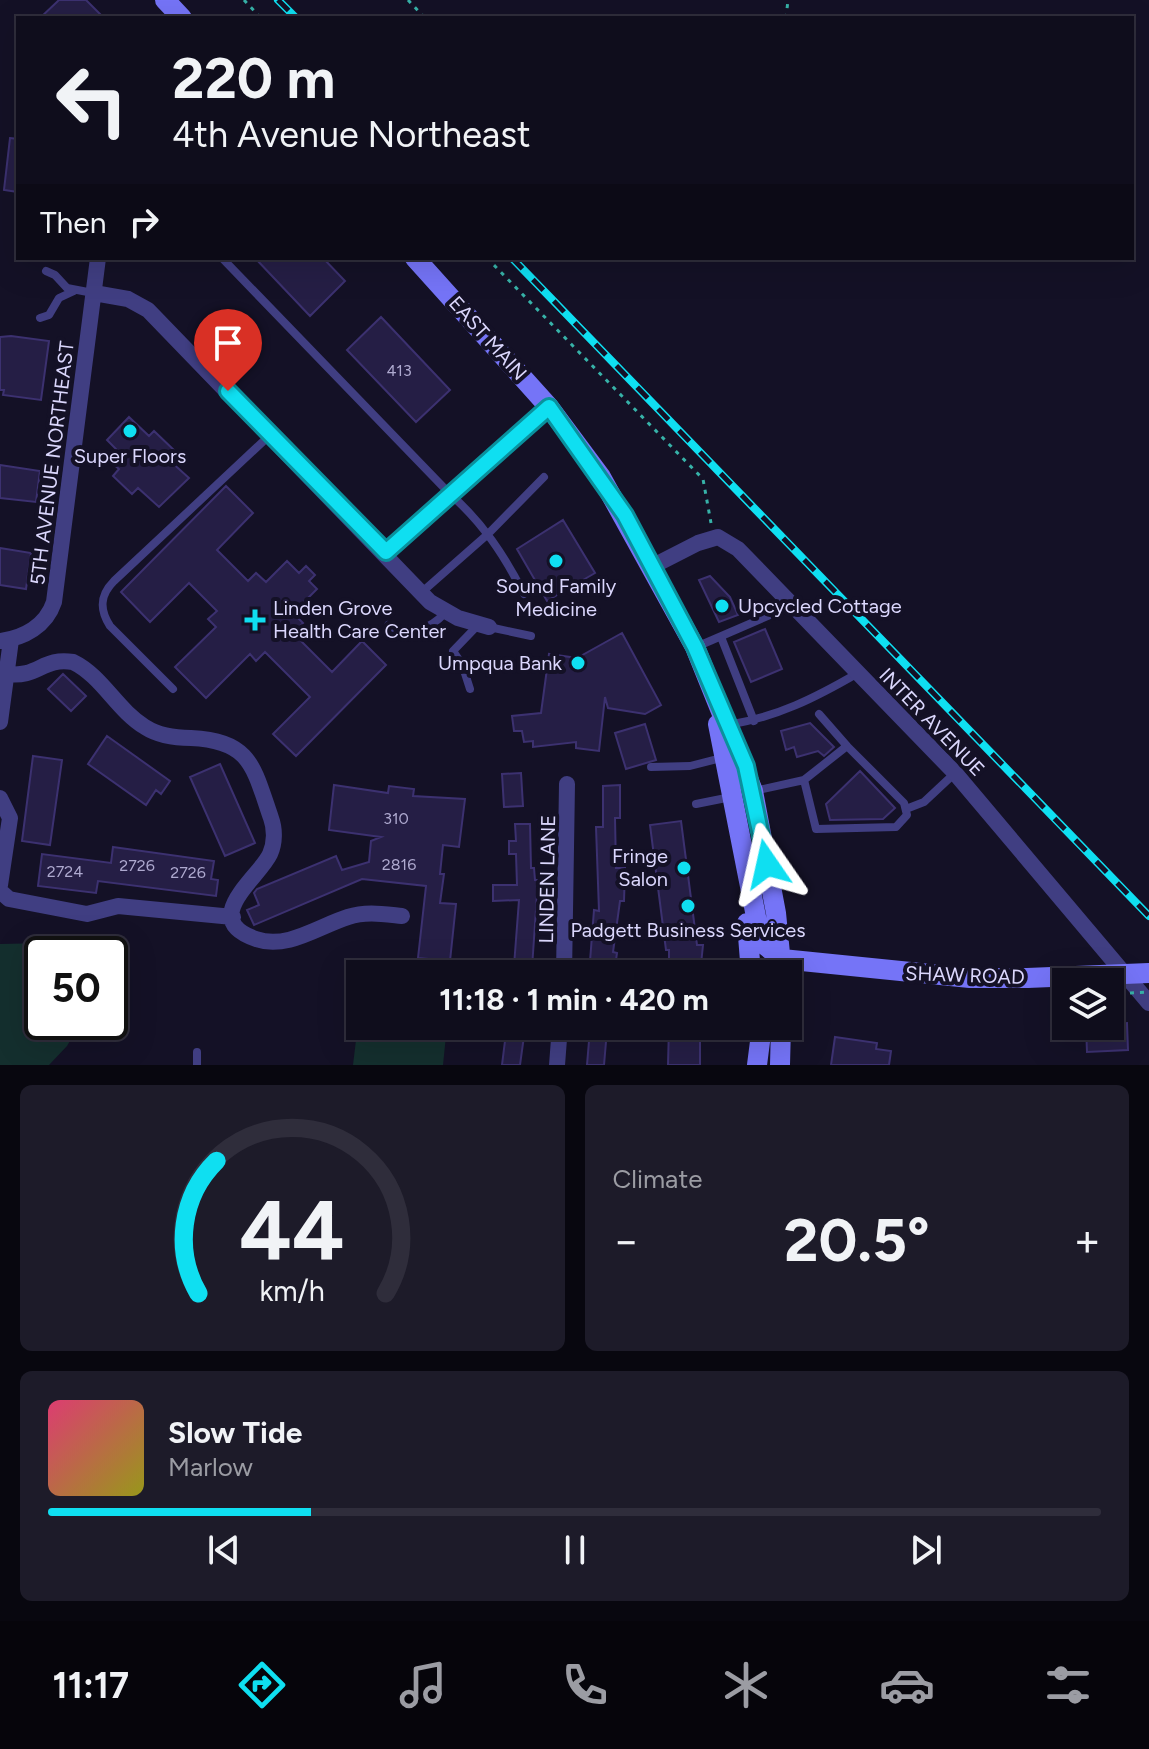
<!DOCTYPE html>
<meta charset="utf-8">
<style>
body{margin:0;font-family:Figtree,sans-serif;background:#1d1b29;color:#f1f3f6;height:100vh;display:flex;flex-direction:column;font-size:30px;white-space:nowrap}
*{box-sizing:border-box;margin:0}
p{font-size:26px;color:#9b9ca3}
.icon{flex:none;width:44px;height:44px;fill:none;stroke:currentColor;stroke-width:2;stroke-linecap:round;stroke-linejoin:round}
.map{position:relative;height:1065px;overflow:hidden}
.side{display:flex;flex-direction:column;gap:20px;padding:20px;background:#08070f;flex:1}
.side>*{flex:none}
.top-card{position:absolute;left:16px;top:16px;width:1118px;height:244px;border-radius:0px;box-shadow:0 8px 32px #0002,0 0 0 2px #2f2d3b;background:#0f0d1c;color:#f1f3f6;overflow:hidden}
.controls{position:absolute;left:1052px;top:968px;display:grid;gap:16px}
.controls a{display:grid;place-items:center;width:72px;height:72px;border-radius:0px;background:#0f0d1c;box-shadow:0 8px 32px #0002,0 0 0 2px #2f2d3b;font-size:40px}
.speed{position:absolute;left:24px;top:936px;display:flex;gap:16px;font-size:40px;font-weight:700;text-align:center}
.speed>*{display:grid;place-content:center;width:104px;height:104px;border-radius:50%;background:#0f0d1c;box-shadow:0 8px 32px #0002,0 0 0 2px #2f2d3b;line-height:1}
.speed .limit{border:4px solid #111;border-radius:12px;background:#fff;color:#111}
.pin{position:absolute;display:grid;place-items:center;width:68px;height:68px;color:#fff;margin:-82px -34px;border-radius:50% 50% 50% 0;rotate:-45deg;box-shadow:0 0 8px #0007}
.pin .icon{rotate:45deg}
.me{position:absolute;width:88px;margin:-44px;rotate:349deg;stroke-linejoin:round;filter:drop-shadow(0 0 6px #0008)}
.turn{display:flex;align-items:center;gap:28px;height:168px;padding:0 24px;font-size:36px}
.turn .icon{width:104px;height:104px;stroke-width:2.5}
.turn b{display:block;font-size:56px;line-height:68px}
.then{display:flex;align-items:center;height:76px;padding:0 24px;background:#0003;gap:16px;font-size:30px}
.big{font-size:60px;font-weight:700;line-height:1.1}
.side .tile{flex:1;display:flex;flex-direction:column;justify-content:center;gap:12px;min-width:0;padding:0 28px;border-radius:12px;background:#1d1b29}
.side .dial{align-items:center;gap:0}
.dial svg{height:208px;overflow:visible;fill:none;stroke:#2f2d3b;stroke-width:7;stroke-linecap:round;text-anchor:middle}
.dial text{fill:#f1f3f6;stroke:none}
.song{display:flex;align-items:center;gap:24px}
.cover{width:96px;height:96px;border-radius:12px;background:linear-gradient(135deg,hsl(340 70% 55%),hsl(60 70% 35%))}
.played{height:8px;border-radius:4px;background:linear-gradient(90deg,#0fdff1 25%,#2f2d3b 25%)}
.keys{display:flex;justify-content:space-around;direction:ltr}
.heat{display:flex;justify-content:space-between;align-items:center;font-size:44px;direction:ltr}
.side .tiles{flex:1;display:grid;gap:20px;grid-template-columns:1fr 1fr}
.tile:last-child{grid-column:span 2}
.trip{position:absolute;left:346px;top:960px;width:456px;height:80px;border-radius:0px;background:#0f0d1c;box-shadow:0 8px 32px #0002,0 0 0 2px #2f2d3b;font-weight:700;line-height:80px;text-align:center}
.menu{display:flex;height:128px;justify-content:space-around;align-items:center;background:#06050b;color:#9b9ca3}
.menu .icon{width:56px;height:56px}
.menu .selected{color:#0fdff1}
.menu b{font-size:36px;color:#f1f3f6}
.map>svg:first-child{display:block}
.green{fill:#142f2e}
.building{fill:#251e45;stroke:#3c3170;stroke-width:2}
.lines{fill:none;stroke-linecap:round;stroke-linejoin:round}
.path{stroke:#37b2a8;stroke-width:3;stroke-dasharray:4 6;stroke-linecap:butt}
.service{stroke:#403e82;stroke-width:8}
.minor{stroke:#403e82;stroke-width:16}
.secondary{stroke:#7574f7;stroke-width:20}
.rail-casing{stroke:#0fdff1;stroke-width:8}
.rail{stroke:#141126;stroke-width:5;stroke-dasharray:15;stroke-linecap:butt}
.path-bridge{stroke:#37b2a8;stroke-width:3;stroke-dasharray:4 6;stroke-linecap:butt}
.secondary-bridge{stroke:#7574f7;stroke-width:20}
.route-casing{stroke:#0a919d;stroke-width:20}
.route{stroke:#0fdff1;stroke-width:14}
.poi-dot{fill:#0fdff1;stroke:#141126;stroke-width:3}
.labels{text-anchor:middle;stroke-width:8;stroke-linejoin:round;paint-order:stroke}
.number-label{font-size:16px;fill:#aea9cf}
.street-label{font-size:20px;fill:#dbd7fd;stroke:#141126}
.poi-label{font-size:20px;fill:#dbd7fd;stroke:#141126}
</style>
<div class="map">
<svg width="1149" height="1065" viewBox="0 0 1149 1065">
<rect width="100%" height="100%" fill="#141126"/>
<!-- green -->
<path class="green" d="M94,942L95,954H42V1022H81L67,1046L49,1065H0V944Z
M366,959L454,971L453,974H364Z
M360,1007V1026H447L443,1065H353Z"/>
<!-- building -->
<path class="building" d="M59,0H86L104,18H40Z
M10,138L18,139V192L4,190Z
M255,258H323L345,281L310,316Z
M381,317L450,390L416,422L347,350Z
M11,336L49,341L41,400L3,395L4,390H0V337Z
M129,417L149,436L154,431L177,453L169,460L189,478L159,507L138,488L132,494L113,476L119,469L107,459L116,449L107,440Z
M0,465L40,471L36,502L0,498Z
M226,486L253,513L217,550L248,581L256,573L266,582L287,561L299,573L306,566L315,575L309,581L317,589L293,613L303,623L293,633L332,672L362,641L386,665L296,756L273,734L310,697L265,652L256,661L250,654L206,698L175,667L216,627L208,619L217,611L189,583L150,622L121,592Z
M563,520L595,573L547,601L517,549Z
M0,548L31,553L26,589L0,585Z
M710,576L730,597L738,615L719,622L699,580Z
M765,629L782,669L751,682L734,642Z
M622,633L661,705L645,714L608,708L605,697L599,751L576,748V742L533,747V741L524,742L522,731H514L512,716L541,713L549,654L577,658Z
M63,674L86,696L71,711L48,689Z
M810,723L834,747L824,756L818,751L797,757L794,747L786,750L781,731Z
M645,724L656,760L626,769L615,733Z
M107,736L170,781L161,794L156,790L146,805L88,764Z
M33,756L62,760L50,845L22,841Z
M220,764L255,843L225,856L190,777Z
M860,771L895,808L883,819L830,820L826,804Z
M521,773L523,806L504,807L502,774Z
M334,785L388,793L389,786L414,789L413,796L465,799L459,847L443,845L440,874H444L440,903L456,904L450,961L418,958L426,886L362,879L254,925L247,910L259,905L254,893L257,889L336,856L342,870L369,862L371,841L381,837L329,830Z
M620,785V818H615L616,868H625L624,901H620L613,952L617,953L614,974H589L594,910L599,911L596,827H603V786Z
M681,821L697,945H703L700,974H669V950H666L650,825Z
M515,824H530L531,868H534L535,880H538L532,968L514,966L519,900L493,901V885H517L516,854H509V841H516Z
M113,847L214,861L211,879L218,880L216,896L98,881L96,893L38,886L42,854L111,863Z
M1127,1023L1128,1050L1087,1052L1086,1026Z
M669,1026H700V1065H668Z
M590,1029L607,1030L604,1065H587Z
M506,1033L524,1036L520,1065H502Z
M835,1037L877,1043L876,1049L891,1051L889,1065H831Z"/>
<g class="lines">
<!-- path -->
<path class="path" d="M244,0L261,18
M408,0L425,18
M786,18L788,0
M487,258L703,479L711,523"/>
<!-- service -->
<path class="service" d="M222,258L450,494C483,523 504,555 524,594
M46,271L55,275L67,288L93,293
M40,318L49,315L59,298L74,291
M422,592L488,534L544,477
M388,625C409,638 430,629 445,613
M489,627L531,636
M721,637L754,721
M696,647L793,605
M173,689L110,626C99,609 100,595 114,581L270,435
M470,689L462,664L453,651L478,625
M819,714L847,746
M728,725C777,717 815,698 858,673
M651,767L690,766L725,757
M754,791L804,780L847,746L904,803L907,815L896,827L816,829L804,780
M696,804L731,797
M906,809L924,802L955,773
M197,1065V1052"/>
<!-- minor -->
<path class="minor" d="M94,293L128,299L148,310L430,602L458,618L489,627
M386,552L549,407
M653,566L698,543L718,537L738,549L955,773L1149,1003
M0,641C24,638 46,626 54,602L98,258
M7,674C39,678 42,657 73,662C102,676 117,710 145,727C159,736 174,738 191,738C251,741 253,766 271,818C275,829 275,843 270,854C259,878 198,919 256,939C287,950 319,926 348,917C366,911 383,914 402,916
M0,722L11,640
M0,798L10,818L0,885
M0,891L9,899L87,914L118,906L233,917
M564,974L567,784
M557,1065L560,1026"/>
<!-- secondary -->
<path class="secondary" d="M165,0L182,18
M415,258L549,407L601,477L695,647L753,791L776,913L782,974
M718,724L761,942L782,959L970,978H1027
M747,923L751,974
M757,1065L762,1026
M780,1065L781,1026"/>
<defs>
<path id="rail" d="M278,0L296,18
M512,258L1149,916"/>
</defs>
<!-- rail casing -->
<use href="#rail" class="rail-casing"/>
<!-- rail -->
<use href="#rail" class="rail"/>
<!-- path-bridge -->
<path class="path-bridge" d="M1110,994L1149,992"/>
<!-- secondary-bridge -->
<path class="secondary-bridge" d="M1027,978L1149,973"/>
</g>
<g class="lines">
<defs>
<path id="route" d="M228,391L386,552L549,407L625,515L695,647L746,766L767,864"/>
</defs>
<!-- route casing -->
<use href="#route" class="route-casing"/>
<!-- route -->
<use href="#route" class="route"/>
</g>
<!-- markers -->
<g class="poi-dot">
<circle cx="130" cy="431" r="8"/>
<circle cx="556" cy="561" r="8"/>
<circle cx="722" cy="606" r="8"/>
<path d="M251 608h8v8h8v8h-8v8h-8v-8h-8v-8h8z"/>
<circle cx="578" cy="663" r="8"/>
<circle cx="684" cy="868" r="8"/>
<circle cx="688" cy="906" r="8"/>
</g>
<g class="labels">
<!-- number labels -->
<g class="number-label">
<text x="399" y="376">413</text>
<text x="396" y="824">310</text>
<text x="399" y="870">2816</text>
<text x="137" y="871">2726</text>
<text x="65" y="877">2724</text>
<text x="188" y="878">2726</text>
</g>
<!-- street labels -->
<g class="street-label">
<text transform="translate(488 338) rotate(48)" y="7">EAST MAIN</text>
<text transform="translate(52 463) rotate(-83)" y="7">5TH AVENUE NORTHEAST</text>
<text transform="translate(932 722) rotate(46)" y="7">INTER AVENUE</text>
<text transform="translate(547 879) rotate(-89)" y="7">LINDEN LANE</text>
<text transform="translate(965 975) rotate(2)" y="7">SHAW ROAD</text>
</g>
<!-- poi labels -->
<g class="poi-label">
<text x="130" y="463">Super Floors</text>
<text x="556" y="593">Sound Family<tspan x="556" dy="23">Medicine</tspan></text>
<text x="738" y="613" text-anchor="start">Upcycled Cottage</text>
<text x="273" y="615" text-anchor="start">Linden Grove<tspan x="273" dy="23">Health Care Center</tspan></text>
<text x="562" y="670" text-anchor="end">Umpqua Bank</text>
<text x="668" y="863" text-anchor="end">Fringe<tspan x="668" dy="23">Salon</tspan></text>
<text x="688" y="937">Padgett Business Services</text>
</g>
</g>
</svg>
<div class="controls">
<a><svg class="icon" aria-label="layers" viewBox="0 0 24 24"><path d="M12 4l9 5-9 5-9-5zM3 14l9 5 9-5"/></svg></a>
</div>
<div class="speed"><div class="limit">50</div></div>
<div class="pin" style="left:228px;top:391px;background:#d93025"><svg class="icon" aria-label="arrive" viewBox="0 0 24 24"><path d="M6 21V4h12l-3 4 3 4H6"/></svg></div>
<svg class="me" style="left:767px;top:864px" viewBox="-20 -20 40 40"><path d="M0-17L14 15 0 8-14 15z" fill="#0fdff1" stroke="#fff" stroke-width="4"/></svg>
<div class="trip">11:18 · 1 min · 420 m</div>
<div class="top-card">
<div class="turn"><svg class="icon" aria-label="left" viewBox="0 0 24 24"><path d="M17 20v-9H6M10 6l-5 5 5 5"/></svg><div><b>220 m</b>4th Avenue Northeast</div></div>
<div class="then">Then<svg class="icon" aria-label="right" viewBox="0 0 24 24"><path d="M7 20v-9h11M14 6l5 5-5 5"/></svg></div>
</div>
</div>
<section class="side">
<div class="tiles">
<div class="tile dial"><svg viewBox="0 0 100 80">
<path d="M14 69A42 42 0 1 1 86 69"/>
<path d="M14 69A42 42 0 0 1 21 18" stroke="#0fdff1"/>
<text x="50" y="56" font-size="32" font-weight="700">44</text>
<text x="50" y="72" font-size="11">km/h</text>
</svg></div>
<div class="tile"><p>Climate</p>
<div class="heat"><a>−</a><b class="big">20.5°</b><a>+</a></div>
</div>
<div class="tile">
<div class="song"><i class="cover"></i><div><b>Slow Tide</b><p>Marlow</p></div></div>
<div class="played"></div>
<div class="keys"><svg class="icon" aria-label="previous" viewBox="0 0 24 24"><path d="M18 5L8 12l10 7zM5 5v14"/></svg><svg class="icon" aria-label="pause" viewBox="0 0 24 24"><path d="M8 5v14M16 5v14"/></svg><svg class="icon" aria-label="next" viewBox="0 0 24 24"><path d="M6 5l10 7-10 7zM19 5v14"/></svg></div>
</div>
</div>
</section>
<nav class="menu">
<b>11:17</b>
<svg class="icon selected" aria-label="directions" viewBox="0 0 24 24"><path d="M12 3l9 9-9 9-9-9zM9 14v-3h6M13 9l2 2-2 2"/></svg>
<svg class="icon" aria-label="music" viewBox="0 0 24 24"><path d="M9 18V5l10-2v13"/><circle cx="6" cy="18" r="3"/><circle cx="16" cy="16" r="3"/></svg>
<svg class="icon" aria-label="phone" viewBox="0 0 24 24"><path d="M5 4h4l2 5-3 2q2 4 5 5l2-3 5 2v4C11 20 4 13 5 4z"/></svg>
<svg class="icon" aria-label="climate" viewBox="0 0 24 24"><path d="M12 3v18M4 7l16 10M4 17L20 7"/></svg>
<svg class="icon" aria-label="car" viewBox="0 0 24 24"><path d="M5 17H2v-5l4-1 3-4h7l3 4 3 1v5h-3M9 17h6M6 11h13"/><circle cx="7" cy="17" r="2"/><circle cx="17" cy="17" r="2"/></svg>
<svg class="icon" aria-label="filters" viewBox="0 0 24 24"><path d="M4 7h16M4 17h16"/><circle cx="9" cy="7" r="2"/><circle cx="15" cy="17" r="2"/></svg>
</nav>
